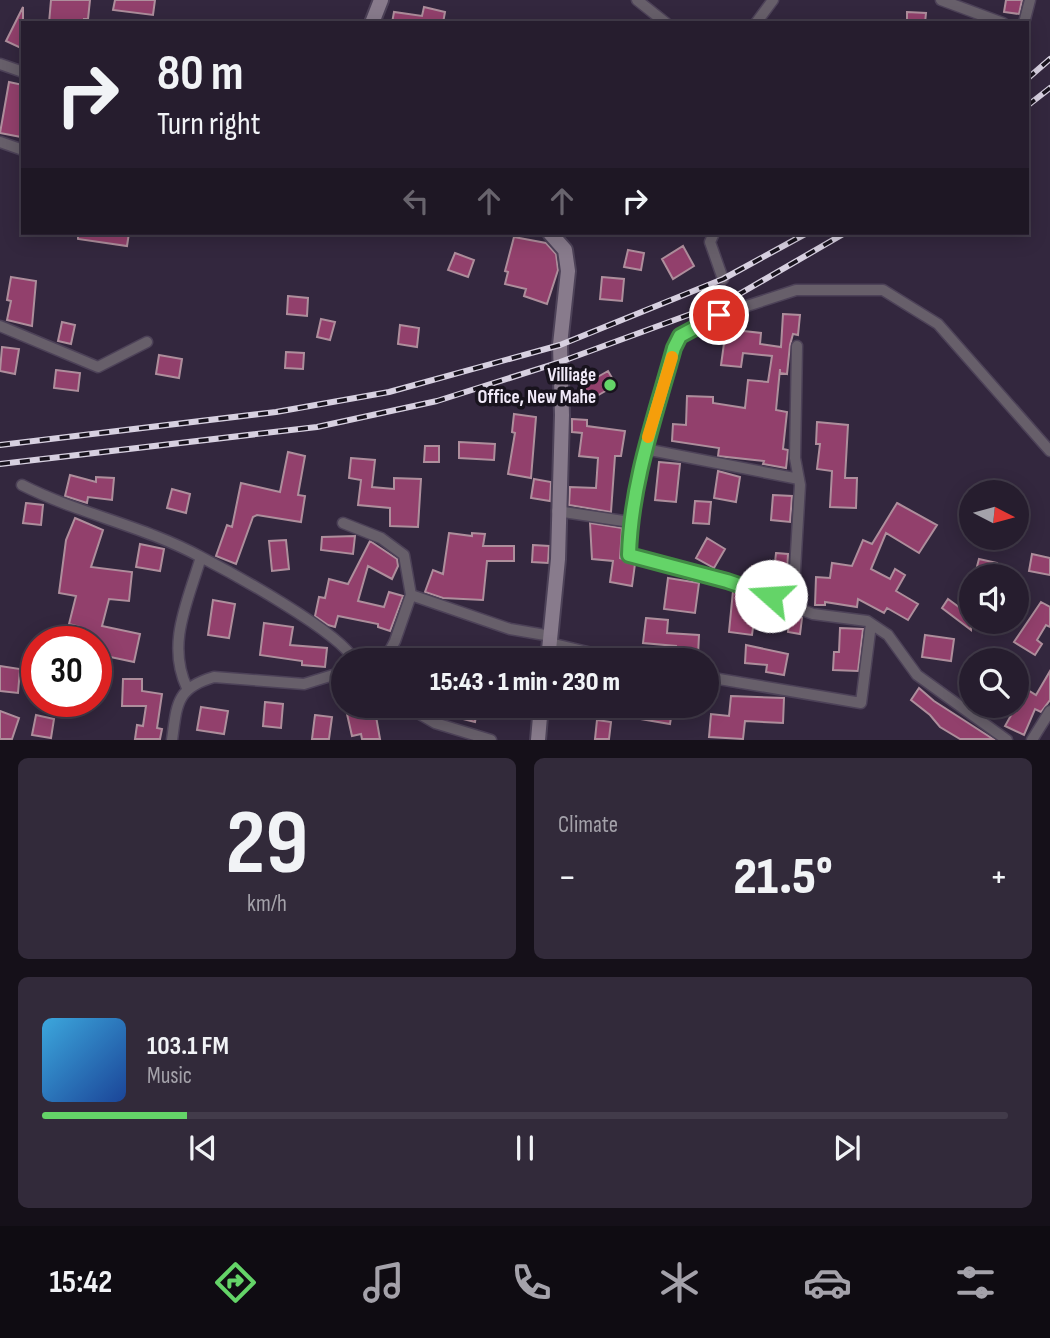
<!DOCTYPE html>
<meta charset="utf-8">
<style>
body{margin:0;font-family:"Sofia Sans Condensed",sans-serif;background:#322a3a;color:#f1f3f6;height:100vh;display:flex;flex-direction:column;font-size:26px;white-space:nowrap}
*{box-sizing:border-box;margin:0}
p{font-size:23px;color:#a4a2aa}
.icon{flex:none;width:38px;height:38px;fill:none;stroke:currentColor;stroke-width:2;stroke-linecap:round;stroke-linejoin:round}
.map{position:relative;height:740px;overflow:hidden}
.panel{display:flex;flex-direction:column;gap:18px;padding:18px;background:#151019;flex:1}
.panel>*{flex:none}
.banner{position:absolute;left:21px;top:21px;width:1008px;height:214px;border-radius:0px;box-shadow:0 4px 18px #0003,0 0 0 2px #423b4a;background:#261d2e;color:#f1f3f6;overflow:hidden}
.needle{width:46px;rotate:96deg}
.controls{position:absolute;left:959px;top:480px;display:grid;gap:14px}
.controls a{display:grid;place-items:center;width:70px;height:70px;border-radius:50%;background:#261d2e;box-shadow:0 4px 18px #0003,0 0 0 2px #423b4a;font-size:35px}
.speed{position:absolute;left:21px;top:626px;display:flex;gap:14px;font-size:35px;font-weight:700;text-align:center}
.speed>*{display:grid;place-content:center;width:91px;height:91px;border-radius:50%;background:#261d2e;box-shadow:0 4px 18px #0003,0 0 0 2px #423b4a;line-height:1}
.speed .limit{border:10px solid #d22;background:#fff;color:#111}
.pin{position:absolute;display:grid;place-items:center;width:60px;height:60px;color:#fff;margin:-30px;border:4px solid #fff;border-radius:50%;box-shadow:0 2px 7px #0007}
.me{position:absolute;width:77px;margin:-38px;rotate:289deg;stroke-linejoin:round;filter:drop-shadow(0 0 5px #0008)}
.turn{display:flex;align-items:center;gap:24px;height:147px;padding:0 21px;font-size:32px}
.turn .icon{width:91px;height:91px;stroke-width:2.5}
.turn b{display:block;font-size:49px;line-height:60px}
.lanes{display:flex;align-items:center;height:66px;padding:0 21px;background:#0003;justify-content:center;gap:35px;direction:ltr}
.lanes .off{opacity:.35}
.big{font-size:52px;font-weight:800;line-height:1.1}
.panel .tile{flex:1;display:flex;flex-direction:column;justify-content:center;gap:10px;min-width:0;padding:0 24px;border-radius:10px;background:#322a3a}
.panel .dial{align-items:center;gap:0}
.dial b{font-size:91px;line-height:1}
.song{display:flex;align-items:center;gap:21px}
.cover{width:84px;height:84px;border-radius:10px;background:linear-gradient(135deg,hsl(200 70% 55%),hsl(220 70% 35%))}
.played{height:7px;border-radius:4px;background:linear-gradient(90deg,#64d468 15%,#423b4a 15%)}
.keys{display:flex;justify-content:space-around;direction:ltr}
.heat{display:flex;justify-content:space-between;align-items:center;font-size:38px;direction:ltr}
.panel .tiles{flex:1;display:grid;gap:18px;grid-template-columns:1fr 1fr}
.tile:last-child{grid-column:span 2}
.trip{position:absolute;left:331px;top:648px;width:388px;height:70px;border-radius:35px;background:#261d2e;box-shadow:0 4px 18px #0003,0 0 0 2px #423b4a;font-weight:800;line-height:70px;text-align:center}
.tabs{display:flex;height:112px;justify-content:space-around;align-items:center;background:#0f0c12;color:#a4a2aa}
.tabs .icon{width:49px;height:49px}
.tabs .active{color:#64d468}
.tabs b{font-size:32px;color:#f1f3f6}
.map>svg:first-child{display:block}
.building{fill:#92406c;stroke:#ae8e9c;stroke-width:2}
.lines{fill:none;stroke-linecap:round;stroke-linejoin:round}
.minor-casing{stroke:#4d4258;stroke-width:13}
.secondary-casing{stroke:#4d4258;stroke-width:18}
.minor{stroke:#675f6a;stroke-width:10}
.secondary{stroke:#887b8c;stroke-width:14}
.rail-casing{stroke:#d7d0e0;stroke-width:6}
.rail{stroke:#18131d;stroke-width:3.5;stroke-dasharray:10;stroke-linecap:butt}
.route-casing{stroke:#418a44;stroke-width:18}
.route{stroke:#64d468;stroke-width:12}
.slow{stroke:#f59e0b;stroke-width:12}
.poi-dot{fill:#64d468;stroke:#18131d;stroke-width:2.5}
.labels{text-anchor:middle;stroke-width:7;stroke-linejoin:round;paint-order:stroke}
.poi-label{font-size:19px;font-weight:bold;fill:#f0e9f8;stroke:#18131d;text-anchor:end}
</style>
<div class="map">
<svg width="1050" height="740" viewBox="0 0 1050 740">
<rect width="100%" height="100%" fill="#33273e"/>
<!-- building -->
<path class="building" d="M51,0H90L88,19H84V23H49Z
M115,0H155L153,15L113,10Z
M1006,0H1022L1019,14L1004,12Z
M23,7V49L6,41Z
M424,7L445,12L443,23H392L394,12L422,16Z
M907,12L926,13L925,23H907Z
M9,82L23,85L21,137L0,133Z
M78,233H129L127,246L78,239Z
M514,237L546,243L556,254L558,270L547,304L524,296L526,289L505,284L508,272L505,271Z
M683,246L694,266L673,279L662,259Z
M628,250L644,253L641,270L624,267Z
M455,253L474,260L468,277L448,270Z
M11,277L36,281L32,326L7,320L11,301L7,300Z
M602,277L624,279L622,301L600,299Z
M288,296L308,298L307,316L287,314Z
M783,314L800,315L798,335L793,334L790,345L787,374L780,373V369L776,410L787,412L783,449L788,450L786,468L763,464L764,461L718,456L719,448L672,441L673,424L686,425L687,396L713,397V403L745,408L748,380L768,382L772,356L743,353L741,367L721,365L726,329L761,333L760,344L781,347Z
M321,319L335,322L330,340L317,337Z
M62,322L75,325L71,344L58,341Z
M400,325L419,328L417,347L398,344Z
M2,347L19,349L15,374L0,371Z
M286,352L304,353L303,369L285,368Z
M159,355L182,359L179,378L156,374Z
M56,370L80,373L78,391L54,388Z
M608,371L616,385L588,401L580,387Z
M514,414L536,417L531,478L508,474L515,433L512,432Z
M572,419L587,420V426L625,431L621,456H615L611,512L569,505L570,487L596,488L598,458L579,456L582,433L572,432Z
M817,422L848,425L845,478H857L856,508L830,507L832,471L817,469L820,444H816Z
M459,442L495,444L494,460L459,458Z
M425,446H439V462H424Z
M288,452L305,456L298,495L305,496L301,522L257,515L253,517L236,564L216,556L227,525L232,527L241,483L280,492Z
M351,458L375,460L372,487L394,489V478L421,479L418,527L390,526V508L358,505L361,480L349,478Z
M659,462L680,464L676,502L655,500Z
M718,471L740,477L736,502L714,498Z
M70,475L96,482V477L114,478L112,500L88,497L87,503L65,496Z
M534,479L551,482L550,501L531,498Z
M172,489L190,494L186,513L167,508Z
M773,495L792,496L790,522L771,520Z
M695,501L711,502L709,524L693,523Z
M26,503L43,505L41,525L23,523Z
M897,503L937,525L919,553L886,533L871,569L890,579L895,569L905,575L896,591L918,604L908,620L887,608L884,613L858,599L857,607L825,602V605H815L816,577L830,578L832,563L852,566L863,540L872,544Z
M75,518L103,530L91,567L132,572L129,601L109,599L102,626L140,634L134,662L96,654V642H79L80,627L69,624L76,596L59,593L66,540Z
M590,523L622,528L620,558L635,564L632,586L610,582L613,561L592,559Z
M449,533L472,536V533L485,534L483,546H514V561H487L483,600L443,598L425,592L433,570L443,574Z
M355,536L353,554L321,550L322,537Z
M707,538L725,549L714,568L696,558Z
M286,540L289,569L272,571L269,541Z
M370,541L397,559L398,566L392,579L368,566L358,601L384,607L389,592L403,596L390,631L378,627V624L338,616L335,627L328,625L315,616L319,597L325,598L329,579L348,584Z
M140,544L164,549L160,571L136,567Z
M533,545L549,546L548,563L532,562Z
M776,553L788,554L787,572L774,571Z
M1032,554L1050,558V575L1029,571Z
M979,559L997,563L996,567L1015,572L1014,576L975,574Z
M752,566L771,568L769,587L751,582Z
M668,578L699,583L695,613L664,609Z
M733,591L748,597L745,613L755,614L752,635L729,632Z
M948,599L971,616V630L942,608Z
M213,600L235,604L229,638L208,635Z
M1041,602L1050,607V627L1046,625L1037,640L1042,644L1035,655L1014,642Z
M790,613L802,618L800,634L788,632Z
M646,618L668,620L667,633L699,635L698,655L675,654L676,646L643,643Z
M264,623L293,627L290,645L327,648L325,667L302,665V661L260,655Z
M840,628L863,629L858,671L833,670L834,652H839Z
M925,635L954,639L951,661L922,657Z
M746,645L788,654L784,675L766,672L767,665L745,663Z
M0,666L20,669L18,693L0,691Z
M1050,671V700L1041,712L1035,709L1024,735L1005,726L1026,689L1036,695Z
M123,679H142V691L162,694L157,728L162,729L160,739H135L137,725L143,726L146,706H122Z
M919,688L934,701L993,739H960L940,727L930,715L911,700Z
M731,696L784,698L783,723L745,721L743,739L709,737L711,714L729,716Z
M265,702L283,704L281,728L263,726Z
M345,705H374L380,739H362L361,734L352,736Z
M465,705H478L475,722L463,719Z
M642,705H673L670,724L640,719Z
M201,707L228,711L224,734L197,730Z
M0,711L19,718L12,739H0Z
M36,715L54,719L51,738L32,735Z
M315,715L332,717L329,739H312Z
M597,720L611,722L609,739H595Z"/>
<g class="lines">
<defs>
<path id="minor" d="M637,0L666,23
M941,0L1003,23
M756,23L773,0
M1024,23L1030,0
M0,64L23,72
M0,142L23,150
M714,233L710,242L723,279
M0,326L98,367L147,342
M645,449L799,479
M22,485C79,514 144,526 201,557C188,601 166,644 187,688
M557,511L630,522
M343,523L381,538L404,555L411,595L395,641L385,660
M201,557C232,573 340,632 354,660
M411,595L510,629L551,636
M793,604L800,485L795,458L797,346
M550,643L621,660
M707,677L861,703L871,624
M404,705L435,723L491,740
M172,740C177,704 176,688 214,677L304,684L343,672
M1007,740L917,675L888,635L867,621L813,614L727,581L629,555L631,514L642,457L680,336L719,315L796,290H883L938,324L1050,451
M1032,740L1050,711"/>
<path id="secondary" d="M372,23L381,0
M548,660L558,559L562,415L560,345L568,271L565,250L550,233
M538,740L541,705"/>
</defs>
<!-- minor casing -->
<use href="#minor" class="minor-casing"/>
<!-- secondary casing -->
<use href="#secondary" class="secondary-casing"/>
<!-- minor -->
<use href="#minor" class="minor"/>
<!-- secondary -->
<use href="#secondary" class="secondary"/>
<defs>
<path id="rail" d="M1027,79L1050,59
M1027,106L1050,88
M0,445L276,412L389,392L560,345L723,279L807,233
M0,464L317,427L437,401L560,362L729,300L845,233"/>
</defs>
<!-- rail casing -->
<use href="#rail" class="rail-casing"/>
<!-- rail -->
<use href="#rail" class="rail"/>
</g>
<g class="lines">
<defs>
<path id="route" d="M719,315L680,336L674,348C655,417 631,483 629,555L727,581L771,596"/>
</defs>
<!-- route casing -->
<use href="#route" class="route-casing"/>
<!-- route -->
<use href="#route" class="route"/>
<!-- slow -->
<path class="slow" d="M648,437L672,357"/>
</g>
<!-- markers -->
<circle class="poi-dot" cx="610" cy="385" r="7"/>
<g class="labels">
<!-- poi labels -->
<g class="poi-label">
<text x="596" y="381">Villiage<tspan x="596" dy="22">Office, New Mahe</tspan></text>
</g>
</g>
</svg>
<div class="controls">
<a><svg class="needle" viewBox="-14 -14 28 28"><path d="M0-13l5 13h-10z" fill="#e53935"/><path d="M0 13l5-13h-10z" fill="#a4a2aa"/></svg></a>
<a><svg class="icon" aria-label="sound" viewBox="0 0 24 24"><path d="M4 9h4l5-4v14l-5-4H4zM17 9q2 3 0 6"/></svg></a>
<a><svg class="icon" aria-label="search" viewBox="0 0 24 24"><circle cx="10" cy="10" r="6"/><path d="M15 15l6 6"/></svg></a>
</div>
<div class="speed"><div class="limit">30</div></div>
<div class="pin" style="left:719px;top:315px;background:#d93025"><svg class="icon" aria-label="arrive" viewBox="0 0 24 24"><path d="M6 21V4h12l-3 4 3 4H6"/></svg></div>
<svg class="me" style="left:771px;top:596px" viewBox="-20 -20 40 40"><circle r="19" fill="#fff"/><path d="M0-13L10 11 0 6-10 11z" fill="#64d468"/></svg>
<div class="trip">15:43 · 1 min · 230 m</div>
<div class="banner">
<div class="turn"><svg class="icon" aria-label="right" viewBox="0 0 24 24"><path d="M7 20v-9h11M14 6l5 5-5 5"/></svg><div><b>80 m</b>Turn right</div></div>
<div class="lanes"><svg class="icon off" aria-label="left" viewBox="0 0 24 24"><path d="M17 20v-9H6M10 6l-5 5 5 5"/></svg><svg class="icon off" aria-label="ahead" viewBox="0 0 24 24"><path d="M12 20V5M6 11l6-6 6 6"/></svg><svg class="icon off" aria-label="ahead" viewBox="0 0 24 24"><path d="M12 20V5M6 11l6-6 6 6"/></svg><svg class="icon" aria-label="right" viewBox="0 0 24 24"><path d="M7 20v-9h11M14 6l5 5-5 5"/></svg></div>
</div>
</div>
<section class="panel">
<div class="tiles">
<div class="tile dial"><b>29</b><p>km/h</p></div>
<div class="tile"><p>Climate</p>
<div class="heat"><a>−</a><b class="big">21.5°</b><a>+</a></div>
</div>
<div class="tile">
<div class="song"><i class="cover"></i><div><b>103.1 FM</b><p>Music</p></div></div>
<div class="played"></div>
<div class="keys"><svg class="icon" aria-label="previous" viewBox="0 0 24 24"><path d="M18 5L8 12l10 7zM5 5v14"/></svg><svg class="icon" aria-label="pause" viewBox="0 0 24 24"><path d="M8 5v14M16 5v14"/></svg><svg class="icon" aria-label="next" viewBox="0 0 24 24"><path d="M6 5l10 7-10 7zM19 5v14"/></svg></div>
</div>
</div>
</section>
<nav class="tabs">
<b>15:42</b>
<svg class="icon active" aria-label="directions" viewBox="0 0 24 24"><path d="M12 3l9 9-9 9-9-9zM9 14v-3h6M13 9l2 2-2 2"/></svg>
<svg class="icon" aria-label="music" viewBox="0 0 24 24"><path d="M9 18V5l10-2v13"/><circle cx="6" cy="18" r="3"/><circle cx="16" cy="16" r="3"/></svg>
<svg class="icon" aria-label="phone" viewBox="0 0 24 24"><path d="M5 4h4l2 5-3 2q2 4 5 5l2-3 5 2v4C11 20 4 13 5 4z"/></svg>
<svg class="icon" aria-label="climate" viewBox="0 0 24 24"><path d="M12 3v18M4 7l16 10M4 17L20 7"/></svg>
<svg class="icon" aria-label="car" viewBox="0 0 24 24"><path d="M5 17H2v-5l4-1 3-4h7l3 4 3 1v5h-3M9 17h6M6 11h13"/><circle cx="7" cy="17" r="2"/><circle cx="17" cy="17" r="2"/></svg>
<svg class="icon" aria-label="filters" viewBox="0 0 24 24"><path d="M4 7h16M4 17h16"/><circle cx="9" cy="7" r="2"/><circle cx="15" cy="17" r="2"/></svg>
</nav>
